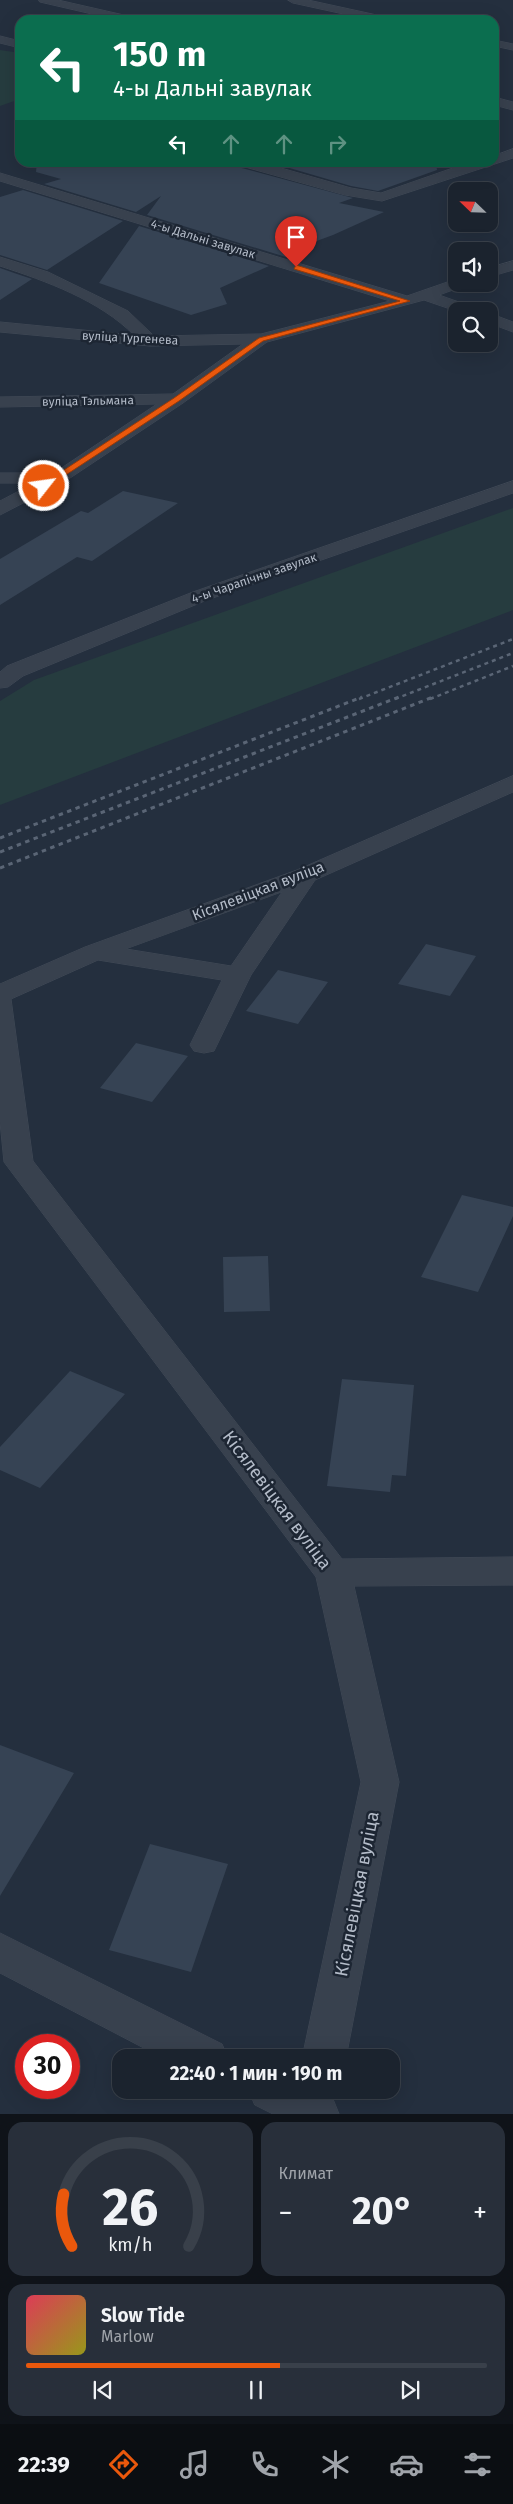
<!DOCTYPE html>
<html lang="ru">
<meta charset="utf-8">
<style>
body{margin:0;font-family:"Fira Sans",sans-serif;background:#282f3a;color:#f1f3f6;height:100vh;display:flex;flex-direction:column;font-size:19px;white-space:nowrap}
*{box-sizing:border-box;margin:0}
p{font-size:16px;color:#a0a4aa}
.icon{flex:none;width:28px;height:28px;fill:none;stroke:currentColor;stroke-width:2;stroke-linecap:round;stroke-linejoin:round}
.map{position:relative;height:2114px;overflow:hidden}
.sheet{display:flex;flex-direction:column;gap:8px;padding:8px;background:#0f1319;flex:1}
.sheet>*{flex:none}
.banner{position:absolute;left:15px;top:15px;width:484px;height:152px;border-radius:15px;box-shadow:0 5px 20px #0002,0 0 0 1px #39404a;background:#0b6e4f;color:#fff;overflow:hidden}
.needle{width:32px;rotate:293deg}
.fabs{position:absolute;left:448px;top:182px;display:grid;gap:10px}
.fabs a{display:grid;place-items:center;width:50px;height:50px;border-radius:10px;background:#1b232e;box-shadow:0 5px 20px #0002,0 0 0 1px #39404a;font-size:25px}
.speed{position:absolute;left:15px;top:2034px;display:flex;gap:10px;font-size:25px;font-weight:700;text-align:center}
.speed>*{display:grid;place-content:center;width:65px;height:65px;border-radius:50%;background:#1b232e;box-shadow:0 5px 20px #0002,0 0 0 1px #39404a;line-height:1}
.speed .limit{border:8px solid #d22;background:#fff;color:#111}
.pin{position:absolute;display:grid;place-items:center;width:42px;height:42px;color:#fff;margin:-51px -21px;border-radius:50% 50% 50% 0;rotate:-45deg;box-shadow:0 0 5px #0007}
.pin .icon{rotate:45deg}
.me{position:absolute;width:55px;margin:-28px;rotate:60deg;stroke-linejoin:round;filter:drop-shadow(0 0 4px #0008)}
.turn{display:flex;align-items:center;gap:18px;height:105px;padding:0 15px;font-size:22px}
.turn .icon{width:65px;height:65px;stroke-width:2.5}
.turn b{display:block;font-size:35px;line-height:42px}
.lanes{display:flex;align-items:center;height:48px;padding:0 15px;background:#0003;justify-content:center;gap:25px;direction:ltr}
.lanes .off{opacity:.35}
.big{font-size:38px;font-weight:700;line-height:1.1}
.sheet .tile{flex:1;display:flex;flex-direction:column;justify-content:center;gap:8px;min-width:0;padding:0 18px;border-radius:15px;background:#282f3a}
.sheet .dial{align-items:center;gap:0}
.dial svg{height:130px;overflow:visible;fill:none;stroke:#39404a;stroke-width:7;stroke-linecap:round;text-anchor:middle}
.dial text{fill:#f1f3f6;stroke:none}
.song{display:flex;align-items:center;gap:15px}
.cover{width:60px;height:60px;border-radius:8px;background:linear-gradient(135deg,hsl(350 70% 55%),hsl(60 70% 35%))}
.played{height:5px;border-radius:2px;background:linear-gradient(90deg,#ea580c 55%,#39404a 55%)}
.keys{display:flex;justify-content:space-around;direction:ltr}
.heat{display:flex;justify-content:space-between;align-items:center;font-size:28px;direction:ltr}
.sheet .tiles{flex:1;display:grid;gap:8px;grid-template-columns:1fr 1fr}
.tile:last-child{grid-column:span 2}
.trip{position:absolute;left:112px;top:2049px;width:288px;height:50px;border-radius:15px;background:#1b232e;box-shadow:0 5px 20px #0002,0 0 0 1px #39404a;font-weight:700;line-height:50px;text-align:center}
.tab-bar{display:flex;height:80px;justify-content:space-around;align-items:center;background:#0b0e12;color:#a0a4aa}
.tab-bar .icon{width:35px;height:35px}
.tab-bar .selected{color:#ea580c}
.tab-bar b{font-size:22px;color:#f1f3f6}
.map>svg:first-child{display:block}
.green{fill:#263c3f}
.building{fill:#364354}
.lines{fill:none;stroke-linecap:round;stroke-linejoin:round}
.minor-casing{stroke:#414a57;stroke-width:1}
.minor{fill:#38414e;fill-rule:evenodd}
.rail-far1{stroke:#5a6575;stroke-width:2.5;stroke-dasharray:4 4;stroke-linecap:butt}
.rail{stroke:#5a6575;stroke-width:3;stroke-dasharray:4.5 4.5;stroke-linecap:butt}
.route{fill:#ea580c;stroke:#983908}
.labels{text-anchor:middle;stroke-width:5;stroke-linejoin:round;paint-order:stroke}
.far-street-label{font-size:12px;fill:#b4bcc9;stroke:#1d2633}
.street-label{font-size:15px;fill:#b4bcc9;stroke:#1d2633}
.near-street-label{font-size:18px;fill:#b4bcc9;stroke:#1d2633}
</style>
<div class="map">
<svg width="513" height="2114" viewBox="0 0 513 2114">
<rect width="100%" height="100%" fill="#242f3e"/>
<!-- green -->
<path class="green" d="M0,50L20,53V99L0,106Z
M513,508V610L0,805V701L34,680Z"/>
<!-- building -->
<path class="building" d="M37,162H235L238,167L353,198L339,203L384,212L333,235L303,246L307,248L286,257L147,215L161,196L136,212L44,184L61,179L36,172Z
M269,162H436L437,170L378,191L351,186Z
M23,190L123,221L47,270L0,255V197Z
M139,226L269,266L220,288L227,304L191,315L99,283Z
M0,268L17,274L32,279L0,300Z
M123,491L178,503L92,561L77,557L0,605V559L81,511L88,513Z
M426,944L476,956L450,996L398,984Z
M278,970L328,982L298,1024L246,1011Z
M136,1043L188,1056L152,1102L100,1088Z
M462,1195L513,1207V1216L478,1292L421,1277Z
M268,1256L270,1311L224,1312L223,1257Z
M70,1371L125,1394L40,1488L0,1470V1447Z
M342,1379L414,1385L406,1476L392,1475L390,1492L327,1486Z
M0,1745L74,1773L0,1896Z
M150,1844L228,1864L191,1972L109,1950Z"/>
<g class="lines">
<defs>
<path id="minor" d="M39,0H58L137,18L139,20H118L40,2Z
M288,0H308L386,17L392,20H371L293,3Z
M0,36L20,41V48L0,43Z
M494,40L513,44V50L494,46Z
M494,97L513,102V110L494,105Z
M513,149V158L382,201L345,195L238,165L237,162H260L351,188L381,193L470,162H494V156Z
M0,173L407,296L456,279V284H464L461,287L439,295L476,308L478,311H456L424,300L267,342L183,403L64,482L0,515V501L34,483H0V473H54L157,404L0,407V397L173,394L243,344L150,346L0,332V322L134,335C99,300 46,281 0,266V257L48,272L128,311L154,336L261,334L390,301L0,181Z
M513,261V270L489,277V268Z
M489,313L513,322V332L489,323Z
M513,481V493L207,600L23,676L8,687L0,688V672L7,666L193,592Z
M513,776V792L315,880L251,975L214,1051L204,1053L194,1051L190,1045L222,980L98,960L11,999L33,1161L342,1559L513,1557V1585L354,1586L399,1782L346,2058H302L361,1782L316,1577L4,1162L0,1122V984L85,947L297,870ZM282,892L231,966L126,949Z
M0,1933L222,2044L228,2058H163L0,1973Z
M249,2090H315L333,2099L339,2114H273L255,2105Z"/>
</defs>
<!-- minor casing -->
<use href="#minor" class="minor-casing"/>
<!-- minor -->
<use href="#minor" class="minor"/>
<!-- rail-far1 -->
<path class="rail-far1" d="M359,699L513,639
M395,699L513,653
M430,699L513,666"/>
<!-- rail -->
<path class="rail" d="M0,838L362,697
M0,852L399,697
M0,868L433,697"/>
</g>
<!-- route -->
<path class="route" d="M296,265L410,301L263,341L179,401L46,488H41V485L174,398L259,338L400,301L294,269Z"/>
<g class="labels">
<!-- far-street labels -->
<g class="far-street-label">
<text transform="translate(203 239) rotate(17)" y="4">4-ы Дальні завулак</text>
<text transform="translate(130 338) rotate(3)" y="4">вуліца Тургенева</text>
<text transform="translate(88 401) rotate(-1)" y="4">вуліца Тэльмана</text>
<text transform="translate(254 578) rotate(-19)" y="4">4-ы Чарапічны завулак</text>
</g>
<!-- street labels -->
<g class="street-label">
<text transform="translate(258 891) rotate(-21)" y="5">Кісялевіцкая вуліца</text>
</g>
<!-- near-street labels -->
<g class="near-street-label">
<text transform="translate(277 1500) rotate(53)" y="6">Кісялевіцкая вуліца</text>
<text transform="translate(357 1894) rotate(-79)" y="6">Кісялевіцкая вуліца</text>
</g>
</g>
</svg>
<div class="fabs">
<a><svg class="needle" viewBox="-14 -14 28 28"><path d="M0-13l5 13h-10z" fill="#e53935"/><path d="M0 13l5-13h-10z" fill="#a0a4aa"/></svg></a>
<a><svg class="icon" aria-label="sound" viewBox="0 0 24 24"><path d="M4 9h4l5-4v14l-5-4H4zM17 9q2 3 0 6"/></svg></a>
<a><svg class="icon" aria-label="search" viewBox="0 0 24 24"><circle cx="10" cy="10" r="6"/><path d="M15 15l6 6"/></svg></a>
</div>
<div class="speed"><div class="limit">30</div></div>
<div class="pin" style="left:296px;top:267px;background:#d93025"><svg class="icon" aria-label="arrive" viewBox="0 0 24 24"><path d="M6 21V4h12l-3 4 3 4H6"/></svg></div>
<svg class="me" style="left:44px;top:486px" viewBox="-20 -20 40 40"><circle r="17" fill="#ea580c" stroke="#fff" stroke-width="3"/><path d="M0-11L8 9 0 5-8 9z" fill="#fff"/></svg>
<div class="trip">22:40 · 1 мин · 190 m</div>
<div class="banner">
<div class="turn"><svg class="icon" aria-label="left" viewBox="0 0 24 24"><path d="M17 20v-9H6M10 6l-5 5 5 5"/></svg><div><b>150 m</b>4-ы Дальні завулак</div></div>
<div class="lanes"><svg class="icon" aria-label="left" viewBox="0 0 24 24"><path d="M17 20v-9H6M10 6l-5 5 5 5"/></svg><svg class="icon off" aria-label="ahead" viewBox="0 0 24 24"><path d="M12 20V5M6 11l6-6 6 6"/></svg><svg class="icon off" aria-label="ahead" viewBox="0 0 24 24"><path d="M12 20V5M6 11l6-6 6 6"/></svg><svg class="icon off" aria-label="right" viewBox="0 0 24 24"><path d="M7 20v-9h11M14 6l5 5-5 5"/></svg></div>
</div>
</div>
<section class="sheet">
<div class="tiles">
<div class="tile dial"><svg viewBox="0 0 100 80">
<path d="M14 69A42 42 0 1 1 86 69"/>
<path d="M14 69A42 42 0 0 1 9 37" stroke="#ea580c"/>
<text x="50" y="56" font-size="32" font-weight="700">26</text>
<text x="50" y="72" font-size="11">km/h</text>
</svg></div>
<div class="tile"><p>Климат</p>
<div class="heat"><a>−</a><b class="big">20°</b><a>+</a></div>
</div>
<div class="tile">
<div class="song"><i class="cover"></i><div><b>Slow Tide</b><p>Marlow</p></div></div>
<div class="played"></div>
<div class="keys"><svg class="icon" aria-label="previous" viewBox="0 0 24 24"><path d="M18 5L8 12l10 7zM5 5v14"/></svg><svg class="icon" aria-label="pause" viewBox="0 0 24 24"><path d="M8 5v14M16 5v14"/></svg><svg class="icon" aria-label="next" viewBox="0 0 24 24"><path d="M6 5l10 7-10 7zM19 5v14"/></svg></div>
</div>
</div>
</section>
<nav class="tab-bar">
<b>22:39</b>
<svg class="icon selected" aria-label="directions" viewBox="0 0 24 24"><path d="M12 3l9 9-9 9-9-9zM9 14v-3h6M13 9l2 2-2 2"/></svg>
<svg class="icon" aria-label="music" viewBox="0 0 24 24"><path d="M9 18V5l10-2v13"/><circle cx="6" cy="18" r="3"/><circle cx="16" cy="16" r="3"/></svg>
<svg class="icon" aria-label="phone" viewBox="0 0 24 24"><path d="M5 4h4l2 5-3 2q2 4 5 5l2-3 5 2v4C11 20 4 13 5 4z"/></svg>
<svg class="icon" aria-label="climate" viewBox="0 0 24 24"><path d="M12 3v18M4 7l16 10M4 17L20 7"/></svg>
<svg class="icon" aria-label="car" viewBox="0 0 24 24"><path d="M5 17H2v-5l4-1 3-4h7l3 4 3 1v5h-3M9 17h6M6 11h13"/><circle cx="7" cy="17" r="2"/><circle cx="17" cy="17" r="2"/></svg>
<svg class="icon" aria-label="filters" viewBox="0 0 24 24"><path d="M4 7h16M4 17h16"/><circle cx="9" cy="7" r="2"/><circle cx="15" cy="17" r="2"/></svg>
</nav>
